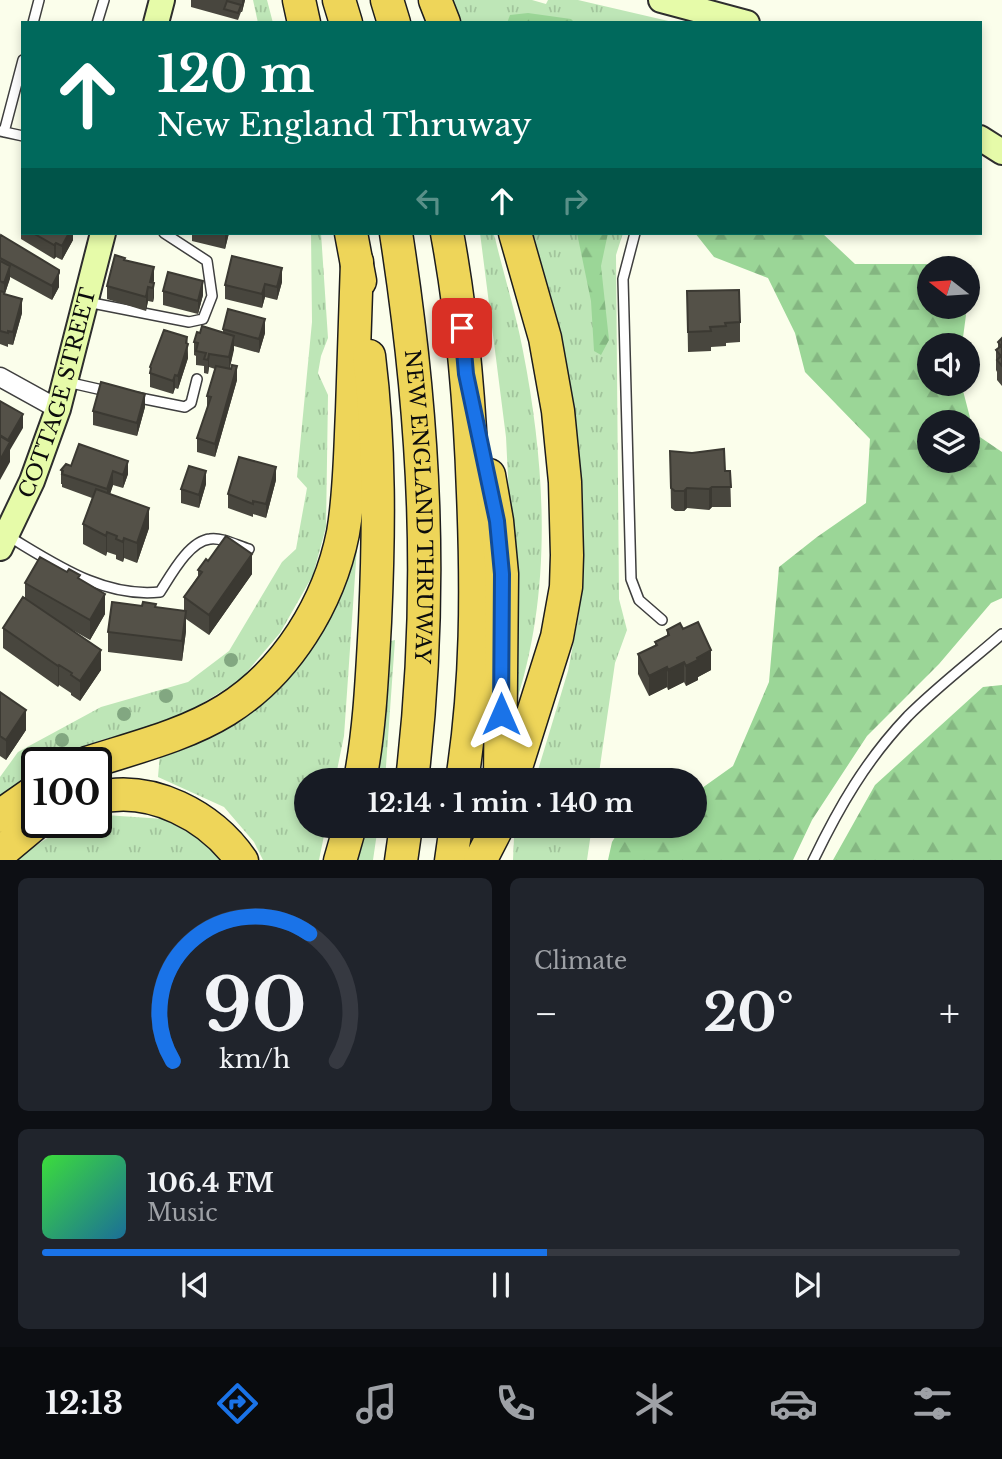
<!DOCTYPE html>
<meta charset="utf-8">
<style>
body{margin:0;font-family:"Libre Baskerville",serif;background:#20242c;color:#f1f3f6;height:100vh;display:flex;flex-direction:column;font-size:26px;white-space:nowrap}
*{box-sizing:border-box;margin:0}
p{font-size:23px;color:#9ea1a6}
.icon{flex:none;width:38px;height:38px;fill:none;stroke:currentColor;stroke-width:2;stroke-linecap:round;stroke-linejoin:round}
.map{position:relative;height:860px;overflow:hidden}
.panel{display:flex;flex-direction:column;gap:18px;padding:18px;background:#0d0f14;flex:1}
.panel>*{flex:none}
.guide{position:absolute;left:21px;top:21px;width:961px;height:214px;border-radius:0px;box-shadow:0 4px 10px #0003;background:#00695c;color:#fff;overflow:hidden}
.needle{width:46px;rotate:287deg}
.fabs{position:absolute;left:917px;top:256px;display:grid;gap:14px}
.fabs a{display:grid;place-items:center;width:63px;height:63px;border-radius:50%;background:#171b24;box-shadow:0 4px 10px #0003;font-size:35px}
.speed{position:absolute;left:21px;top:747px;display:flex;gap:14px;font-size:35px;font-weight:700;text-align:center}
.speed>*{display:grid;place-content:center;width:91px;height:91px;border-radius:50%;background:#171b24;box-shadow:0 4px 10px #0003;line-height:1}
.speed .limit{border:4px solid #111;border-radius:10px;background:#fff;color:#111}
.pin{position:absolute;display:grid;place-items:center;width:60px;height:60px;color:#fff;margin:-30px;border-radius:14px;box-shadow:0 4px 10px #0006}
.me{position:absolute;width:77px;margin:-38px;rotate:0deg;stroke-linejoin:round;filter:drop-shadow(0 0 5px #0008)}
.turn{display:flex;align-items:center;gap:24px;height:147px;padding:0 21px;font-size:32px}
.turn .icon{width:91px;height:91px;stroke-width:2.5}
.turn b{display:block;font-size:49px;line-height:60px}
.lanes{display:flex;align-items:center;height:66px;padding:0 21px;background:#0003;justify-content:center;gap:35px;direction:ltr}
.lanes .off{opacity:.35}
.big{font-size:52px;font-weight:700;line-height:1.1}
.panel .tile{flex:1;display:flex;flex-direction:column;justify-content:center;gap:10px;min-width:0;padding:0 24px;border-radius:10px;background:#20242c}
.panel .dial{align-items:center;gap:0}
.dial svg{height:182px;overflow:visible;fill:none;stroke:#363941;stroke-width:7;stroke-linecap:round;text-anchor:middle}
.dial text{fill:#f1f3f6;stroke:none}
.song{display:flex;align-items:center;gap:21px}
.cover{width:84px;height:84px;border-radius:10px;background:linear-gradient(135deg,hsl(120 70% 55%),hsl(200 70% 35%))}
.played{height:7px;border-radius:4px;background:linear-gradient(90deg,#1a73e8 55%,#363941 55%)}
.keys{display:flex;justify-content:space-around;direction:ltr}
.heat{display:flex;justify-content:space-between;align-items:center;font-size:38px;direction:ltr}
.panel .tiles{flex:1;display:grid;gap:18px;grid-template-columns:1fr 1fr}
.tile:last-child{grid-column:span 2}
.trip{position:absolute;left:294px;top:768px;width:413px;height:70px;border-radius:35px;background:#171b24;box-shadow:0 4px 10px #0003;font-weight:700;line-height:70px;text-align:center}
.menu{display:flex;height:112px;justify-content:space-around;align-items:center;background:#090b0e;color:#9ea1a6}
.menu .icon{width:49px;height:49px}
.menu .selected{color:#1a73e8}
.menu b{font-size:32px;color:#f1f3f6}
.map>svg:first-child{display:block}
.grass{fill:url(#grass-tufts)}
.forest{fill:url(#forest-firs);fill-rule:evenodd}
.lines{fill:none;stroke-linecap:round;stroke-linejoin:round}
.lane-casing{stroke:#3f3f3f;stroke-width:12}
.street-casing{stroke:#3f3f3f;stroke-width:21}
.secondary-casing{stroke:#2e2e2e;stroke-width:28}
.highway-casing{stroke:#1d1d1d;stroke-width:35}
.lane{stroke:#fff;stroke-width:9}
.street{stroke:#fff;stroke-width:18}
.secondary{stroke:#e6fba9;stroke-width:24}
.highway{stroke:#eed559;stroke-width:32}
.tree{fill:#82a781}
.wall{fill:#48463e}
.shaded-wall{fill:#3b3932}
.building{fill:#545148;stroke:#3b3932;stroke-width:2}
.route-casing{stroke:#114b97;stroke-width:18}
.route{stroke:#1a73e8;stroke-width:12}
.labels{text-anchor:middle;stroke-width:7;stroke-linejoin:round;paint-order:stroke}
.street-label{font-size:21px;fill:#0c0c0c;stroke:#fff}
</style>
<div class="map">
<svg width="1002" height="861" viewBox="0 0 1002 861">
<defs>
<pattern id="grass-tufts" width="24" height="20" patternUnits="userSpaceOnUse" patternTransform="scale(1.75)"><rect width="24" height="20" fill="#bee6b7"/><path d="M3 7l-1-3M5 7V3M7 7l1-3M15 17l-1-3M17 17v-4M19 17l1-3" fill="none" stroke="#a2c49c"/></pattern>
<pattern id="forest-firs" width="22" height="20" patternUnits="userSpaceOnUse" patternTransform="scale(1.75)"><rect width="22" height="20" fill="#9bd697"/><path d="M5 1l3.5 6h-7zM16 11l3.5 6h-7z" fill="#84b681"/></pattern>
</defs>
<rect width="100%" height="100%" fill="#fbfeeb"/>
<!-- grass -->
<path class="grass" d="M253,0H267L273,23H258Z
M452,0H532L546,4L548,0H578L677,23H460Z
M311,233H321L328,338L321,356L318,373L328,395L326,527L313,575L280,633L240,680L167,725L101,740L50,763H37V772L0,798V777L18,752L101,707L188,682L229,651L282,562L296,549L307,488L297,477L312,322Z
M480,233H493L495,238C504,276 516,313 523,351C546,469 553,594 514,709L516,638L506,437Z
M532,233H623L616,255L619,599L627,630L615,663L598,780H535L568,671L579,614L584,544L578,462L559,327Z
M350,546L357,547L344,736L335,780H306V826H326L319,860H263L254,842L224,807L158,777L160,754L230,719Z
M395,640L385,780H372L378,752L391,641Z
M105,815L164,819L207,843L221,860L17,861C38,842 67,823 96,822V818Z
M363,826H378L373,860L356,861Z
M519,826H592L587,860H513L514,838Z"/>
<!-- forest -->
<path class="forest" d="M528,13L571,19L575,23H507L510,15Z
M577,233H608L601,266L609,340L601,355L594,351L591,301Z
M695,233H822L855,264H938L940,268H929V306H961L966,315L962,345H929V383H961L974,433L1002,452V598L991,603L939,664L867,736L812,820L793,860H608L612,842L622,826H695V793L733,766L769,682L779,567L817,537L866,503L870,439L805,372L795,333L768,278L714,257ZM929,422H968V460H929Z
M1002,685V860H833L875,785L983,687Z"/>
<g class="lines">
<defs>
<path id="lane" d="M33,23L39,0
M97,23L104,0
M0,131L23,136
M4,132L23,60
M635,233L623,279L631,579L639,600L662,620
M87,302L189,322L203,319L212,296L207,261L164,233
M67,382L111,392
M135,397L185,407L191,403L197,379
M8,536C55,564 103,598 160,592C171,575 189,541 210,539C222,537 238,546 249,549
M813,861C839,807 866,760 908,716C937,687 971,661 1002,634"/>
<path id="street" d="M0,377L58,409"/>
<g id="secondary">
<path d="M661,0L747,23"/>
<path d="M156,23L162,0"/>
<path d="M980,138L1002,152"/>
<path id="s1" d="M0,548L32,481L58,409L103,233"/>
</g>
<g id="highway">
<path d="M299,0L304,23"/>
<path d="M339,0L346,23"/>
<path d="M387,0L394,23"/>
<path d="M435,0L444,23"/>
<path d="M351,233L360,281"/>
<path id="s2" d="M396,233C425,420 434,592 412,780"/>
<path d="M447,233C463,319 470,405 473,493C477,589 477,685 462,780"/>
<path d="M489,475L497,521L502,574L500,780"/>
<path d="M87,763C133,748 184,736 226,710C287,672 329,603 343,533C350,493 350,451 352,411C354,361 355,311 357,262"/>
<path d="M360,780C370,728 372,675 375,622C379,533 380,445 369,356"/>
<path d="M512,780L557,637L566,587L567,555L565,482L558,411L545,338L515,233"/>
<path d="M96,798C151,784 211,816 242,861"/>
<path d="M0,816L37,790"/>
<path d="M0,853L37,822"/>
<path d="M340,861L350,826"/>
<path d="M401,861L406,826"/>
<path d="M451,861L456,826"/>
<path d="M480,861L498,826"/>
</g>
</defs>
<!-- lane casing -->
<use href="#lane" class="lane-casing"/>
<!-- street casing -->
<use href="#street" class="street-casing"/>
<!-- secondary casing -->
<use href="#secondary" class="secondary-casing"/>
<!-- highway casing -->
<use href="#highway" class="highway-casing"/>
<!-- lane -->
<use href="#lane" class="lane"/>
<!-- street -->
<use href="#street" class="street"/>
<!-- secondary -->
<use href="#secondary" class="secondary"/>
<!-- highway -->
<use href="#highway" class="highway"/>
</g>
<!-- trees -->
<g class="tree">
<circle cx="231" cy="660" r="7"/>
<circle cx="166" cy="696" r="7"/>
<circle cx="124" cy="714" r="7"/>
<circle cx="62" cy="740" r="7"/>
<circle cx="37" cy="755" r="7"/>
</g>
<!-- wall -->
<path class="wall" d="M191,0H245L242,12H241L238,20L191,7Z
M23,223V233H73V240L62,260L56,257L54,259L21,239V226Z
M189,233H229L225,249L192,241V233Z
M0,237L59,287L52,300L10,277L5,294L22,313L13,345L8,344V347L0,344Z
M125,260L153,283L154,297L153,302L148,301L146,311L107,299V286Z
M282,282L277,300L265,297L262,308L225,299V285Z
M163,291L203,295L198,314L163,305Z
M687,291L740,322V342L726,343V346L711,347V351L688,352Z
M223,329L265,333L259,353L234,346L230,368L237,380L215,457L197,452V438L207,409V396L215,369L209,367L208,374L204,373V366L196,365V356L194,355V342L200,333H223Z
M187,337L188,358L178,389L175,388L173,394L150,387V367Z
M1002,338V386L997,380V372L996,370V350L998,348V342Z
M145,407L137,436L93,425V411Z
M79,444L128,474L123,488L113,485L110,494L149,528L137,563L124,558L123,562L116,559V555L107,552L106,556L83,544V524L92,498L62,487V484H61V470L71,466Z
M670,451L725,471H730L731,507H712L709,510L687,508L684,511H675L671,508Z
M276,480L266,518L253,514V517L228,508V494Z
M206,484L199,508L181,503V489Z
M208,561L252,574L209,635L186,619V631L182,661L108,652V632L156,607L184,611V597L198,576V570Z
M80,579L105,614L90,640L60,623L101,670L80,701L71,695V693L59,685L58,687L3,648V628L25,599V583Z
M683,629L711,670L698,677V680L686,686L684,682L668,690L667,687L649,696L638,674V654L655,646V642L667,636V630Z
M0,692L26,730L6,760L0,756Z"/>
<!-- shaded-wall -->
<path class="shaded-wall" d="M242,0H245L242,12Z
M69,233H73V240L62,260V246Z
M225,233H229L225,249Z
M56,243V257L54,259V245Z
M10,266V279L4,296V308V283Z
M154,267V281L152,288L150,282Z
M282,268V282L277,300V287Z
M59,273V287L52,300V286Z
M203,281V295L198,314V301Z
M154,283V297L153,302V288Z
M265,284V297L262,308V294Z
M148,287V301L146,311V297Z
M22,299V313L13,345V332Z
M265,319V333L259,353V339Z
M234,336V350L229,371V357Z
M187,337L188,358L178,389V376Z
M209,354V367L208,374V360Z
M237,366V380L215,457V444Z
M175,375V388L173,394V381Z
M145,394V407L137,436V423Z
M23,414V428L10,450V462L0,480V460L8,445V440Z
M128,461V474L123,488V475Z
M276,467V480L266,518V504Z
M113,471V485L107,503V489Z
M206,471V484L199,508V495Z
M712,487V507L709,510V489Z
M687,488V508L684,511V491Z
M149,508V528L137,563V543Z
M107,532V552L106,556V536Z
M124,538V558L123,562V542Z
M252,554V574L209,635V615Z
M105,594V614L90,640V620Z
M186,611V631L182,661V641Z
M101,650V670L80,701V681Z
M711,650V670L698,677V680L686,686V666L697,658Z
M684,662V682L668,690V670Z
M59,665V685L58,687V666Z
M667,667V687L649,696V676Z
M26,710V730L6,760V740Z"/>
<!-- building -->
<path class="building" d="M227,1L241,5L238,13L224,9Z
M33,233H69L62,246L56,243L54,245Z
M1,235L59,270V273L52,286L0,258V237Z
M115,255L125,258L124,260L154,267L150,282L154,283L153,288L148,287L146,297L107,286Z
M232,256L282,268L277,287L265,284L262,294L225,285Z
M0,261L10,266L4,283L0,281Z
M168,272L203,281L198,301L163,291Z
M739,290L740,322L725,323L726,326L710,327L711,331L688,332L687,291Z
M0,291L4,292V294L22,299L13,332L8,331V333L0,331Z
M228,309L265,319L259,339L223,329Z
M202,326L234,336L229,357L209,354L208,360L204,359L206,353L196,351L198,343L194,342L197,332L200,333Z
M164,330L187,337L186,343L188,344L178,376L175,375L173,381L150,373L151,368L150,367Z
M1002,338V366L997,360L1001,356L996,350L1001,346L998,342Z
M232,365L237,366L215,444L197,438L211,397L207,396L216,366L231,369Z
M101,382L145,394L137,423L93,411Z
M0,401L23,414L8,440L0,435Z
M0,436L10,442L0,460Z
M79,444L128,461L123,475L113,471L107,489L62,474L63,471L61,470L66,464L71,466Z
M724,449L725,471H730L731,487H712L709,489L687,488L684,491H675L671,488L670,451L692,453Z
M239,457L276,467L266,504L253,501V504L228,494Z
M189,466L206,471L199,495L181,489Z
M96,489L149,508L137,543L124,538L123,542L116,539L117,536L107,532L106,536L83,524Z
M226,536L252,554L209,615L184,597L202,572L198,570L206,559L208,561Z
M40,557L67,572L69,569L80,575L78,578L105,594L90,620L25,583Z
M23,597L101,650L80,681L71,675L72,673L59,665L58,666L3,628Z
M112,602L142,606L143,602L156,604L155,607L186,611L182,641L108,632Z
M698,622L711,650L697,658L698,660L686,666L684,662L668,670L667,667L649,676L638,654L657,645L655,642L669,635L667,630L680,623L683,629Z
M0,692L26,710L6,740L0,736Z"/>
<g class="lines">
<defs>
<path id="route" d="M462,328L466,374L497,521L502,574L501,714"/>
</defs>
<!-- route casing -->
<use href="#route" class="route-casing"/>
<!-- route -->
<use href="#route" class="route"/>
</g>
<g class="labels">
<!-- street labels -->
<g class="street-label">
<text dy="7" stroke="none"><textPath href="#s1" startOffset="166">COTTAGE STREET</textPath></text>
<text dy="7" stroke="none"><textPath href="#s2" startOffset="275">NEW ENGLAND THRUWAY</textPath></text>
</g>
</g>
</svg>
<div class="fabs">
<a><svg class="needle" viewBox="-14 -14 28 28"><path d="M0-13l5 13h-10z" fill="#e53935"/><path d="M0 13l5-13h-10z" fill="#9ea1a6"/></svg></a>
<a><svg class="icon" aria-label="sound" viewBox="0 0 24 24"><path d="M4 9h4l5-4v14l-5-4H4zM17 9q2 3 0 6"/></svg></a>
<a><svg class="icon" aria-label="layers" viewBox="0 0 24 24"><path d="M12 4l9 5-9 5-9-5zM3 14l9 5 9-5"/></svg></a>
</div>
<div class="speed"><div class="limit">100</div></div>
<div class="pin" style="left:462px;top:328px;background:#d93025"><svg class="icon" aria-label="arrive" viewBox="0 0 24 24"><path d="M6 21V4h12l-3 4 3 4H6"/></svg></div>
<svg class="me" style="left:501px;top:714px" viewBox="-20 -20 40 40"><path d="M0-17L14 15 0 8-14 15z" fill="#1a73e8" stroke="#fff" stroke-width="4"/></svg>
<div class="trip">12:14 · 1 min · 140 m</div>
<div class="guide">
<div class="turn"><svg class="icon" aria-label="ahead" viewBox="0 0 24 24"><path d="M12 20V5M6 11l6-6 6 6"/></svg><div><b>120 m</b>New England Thruway</div></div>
<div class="lanes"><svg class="icon off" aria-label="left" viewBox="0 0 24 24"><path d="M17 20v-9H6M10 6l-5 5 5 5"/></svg><svg class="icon" aria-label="ahead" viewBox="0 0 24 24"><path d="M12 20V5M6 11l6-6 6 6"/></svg><svg class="icon off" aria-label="right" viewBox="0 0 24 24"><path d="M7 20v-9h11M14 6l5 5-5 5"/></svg></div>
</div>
</div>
<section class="panel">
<div class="tiles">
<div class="tile dial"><svg viewBox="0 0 100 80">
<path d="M14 69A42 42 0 1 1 86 69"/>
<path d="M14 69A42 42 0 0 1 74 13" stroke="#1a73e8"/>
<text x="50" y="56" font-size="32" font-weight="700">90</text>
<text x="50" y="72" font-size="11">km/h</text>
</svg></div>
<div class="tile"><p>Climate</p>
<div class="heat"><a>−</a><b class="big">20°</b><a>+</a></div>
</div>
<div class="tile">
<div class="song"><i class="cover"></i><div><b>106.4 FM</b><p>Music</p></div></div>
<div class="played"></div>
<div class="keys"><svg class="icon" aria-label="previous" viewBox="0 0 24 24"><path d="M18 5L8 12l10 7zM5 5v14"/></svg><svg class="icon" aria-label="pause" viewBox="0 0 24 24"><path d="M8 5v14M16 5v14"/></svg><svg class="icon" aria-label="next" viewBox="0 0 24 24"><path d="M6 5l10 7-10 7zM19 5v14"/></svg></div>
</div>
</div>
</section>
<nav class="menu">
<b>12:13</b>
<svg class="icon selected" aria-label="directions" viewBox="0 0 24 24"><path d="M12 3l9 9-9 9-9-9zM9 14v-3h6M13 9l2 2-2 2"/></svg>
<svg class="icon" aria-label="music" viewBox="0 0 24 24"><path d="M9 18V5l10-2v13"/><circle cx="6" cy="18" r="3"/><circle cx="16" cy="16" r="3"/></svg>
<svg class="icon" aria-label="phone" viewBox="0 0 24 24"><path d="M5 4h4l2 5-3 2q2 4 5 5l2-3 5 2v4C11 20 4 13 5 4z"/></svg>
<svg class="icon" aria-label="climate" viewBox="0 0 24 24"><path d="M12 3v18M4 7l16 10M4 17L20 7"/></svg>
<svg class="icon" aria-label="car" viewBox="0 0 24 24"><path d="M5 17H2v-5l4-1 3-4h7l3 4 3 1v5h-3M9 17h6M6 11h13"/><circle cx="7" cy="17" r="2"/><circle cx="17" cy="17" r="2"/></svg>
<svg class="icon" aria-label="filters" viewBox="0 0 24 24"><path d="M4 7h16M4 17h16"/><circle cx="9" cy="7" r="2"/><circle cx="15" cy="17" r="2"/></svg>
</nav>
